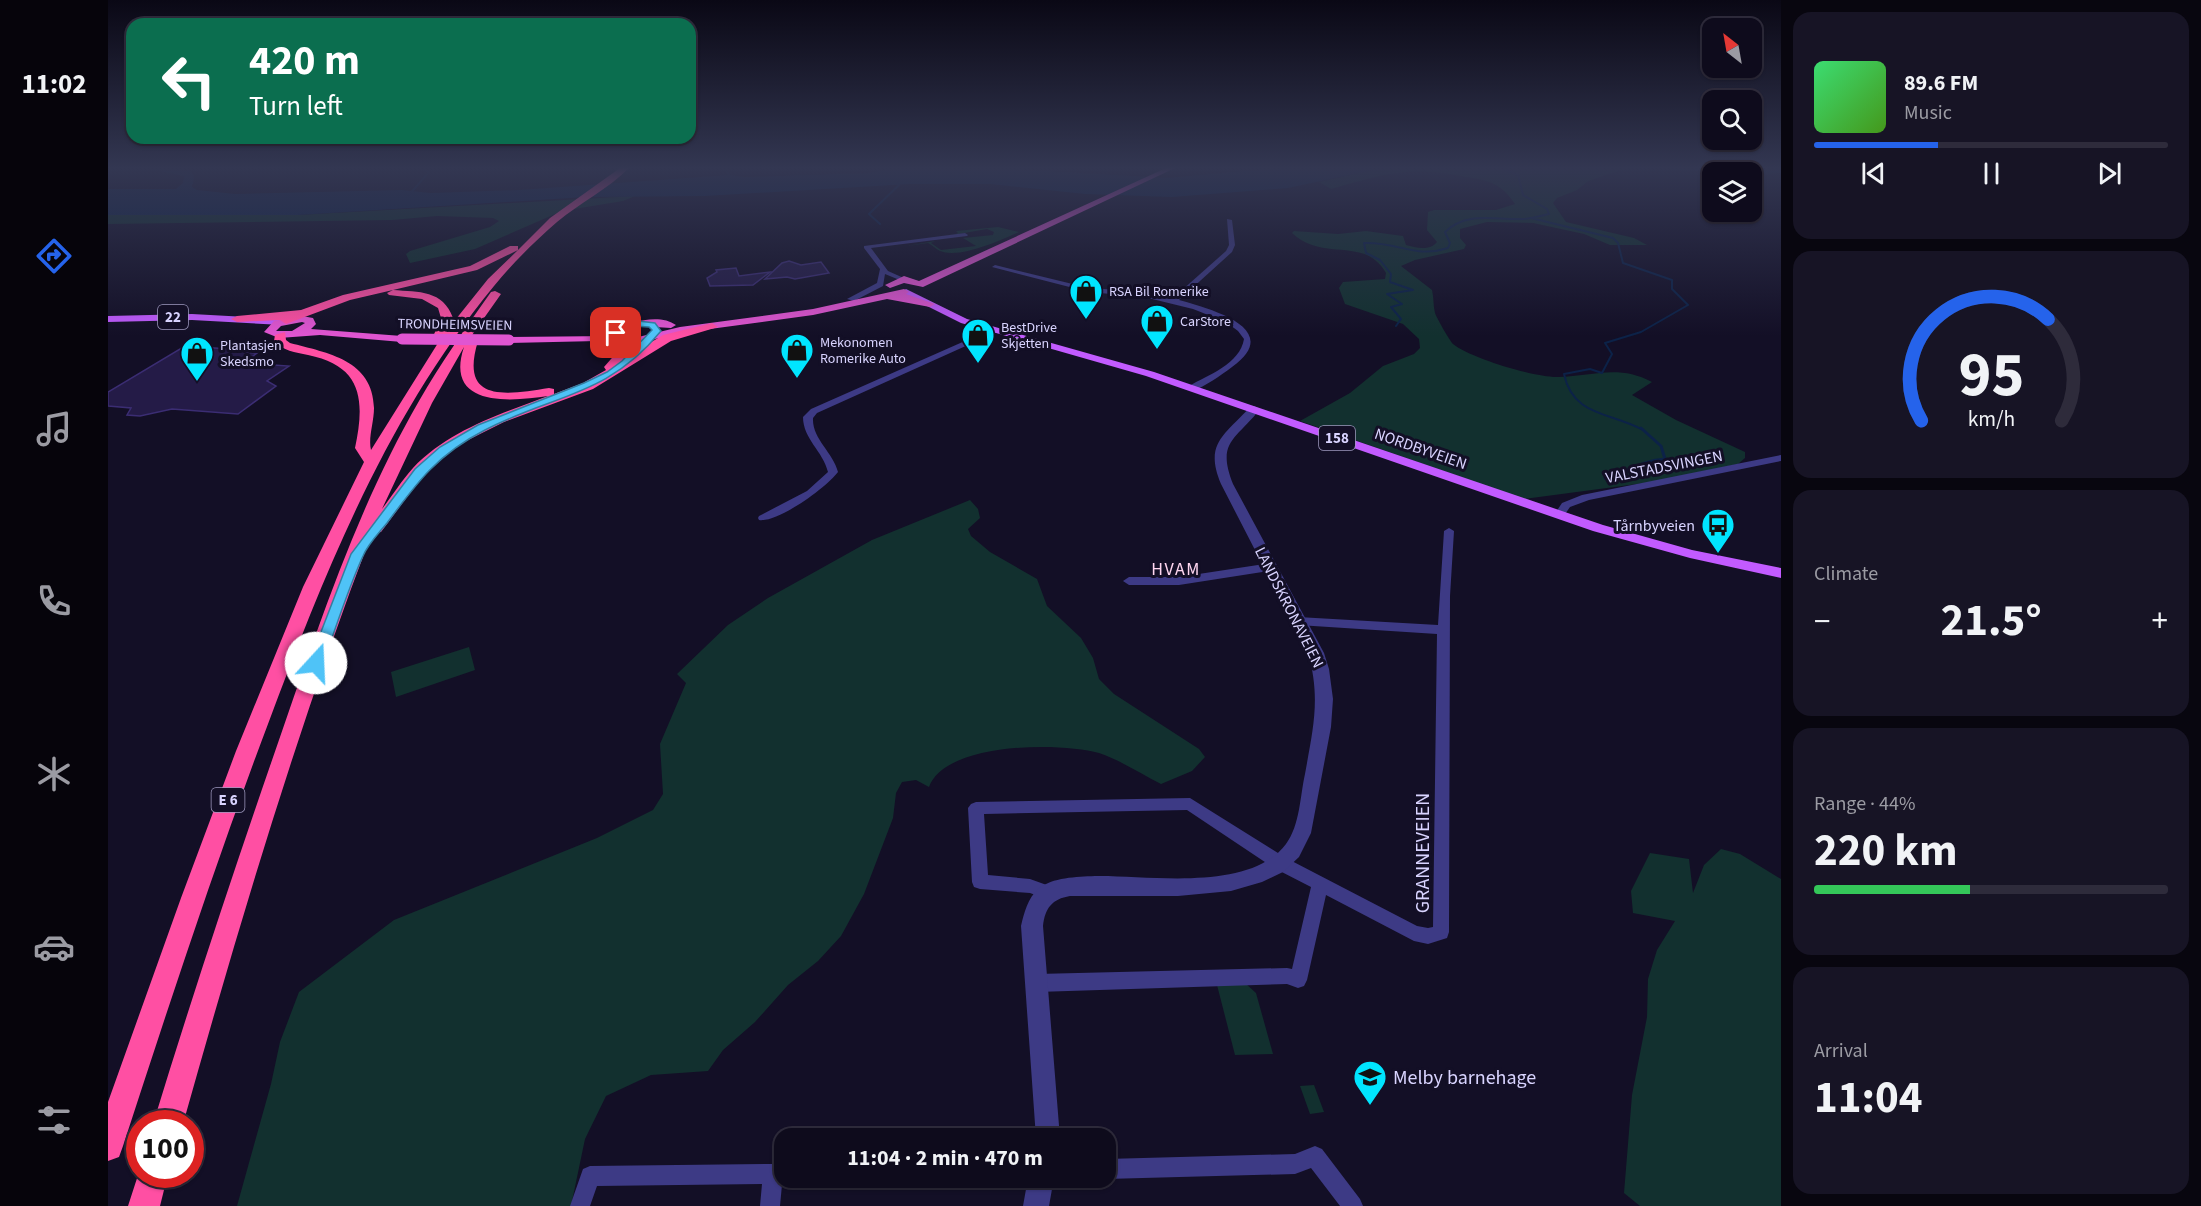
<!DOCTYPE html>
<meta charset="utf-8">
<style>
body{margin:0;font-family:"Source Sans 3",sans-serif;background:#171425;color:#f1f3f6;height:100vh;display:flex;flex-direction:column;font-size:22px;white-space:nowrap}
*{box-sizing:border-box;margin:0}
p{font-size:20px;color:#9b9ba3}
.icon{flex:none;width:33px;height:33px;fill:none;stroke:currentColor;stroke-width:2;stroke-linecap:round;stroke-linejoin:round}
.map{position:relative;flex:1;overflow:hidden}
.details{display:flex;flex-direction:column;gap:12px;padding:12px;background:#08060f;width:420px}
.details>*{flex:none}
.top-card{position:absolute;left:18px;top:18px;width:570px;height:126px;border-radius:18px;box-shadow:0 2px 4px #0004,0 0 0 2px #2e2b3b;background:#0b6e4f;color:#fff;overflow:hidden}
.needle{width:39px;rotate:329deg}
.tools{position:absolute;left:1594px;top:18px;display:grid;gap:12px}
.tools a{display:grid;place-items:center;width:60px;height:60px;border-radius:12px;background:#0e0b1c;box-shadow:0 2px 4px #0004,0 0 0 2px #2e2b3b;font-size:30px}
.speed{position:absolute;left:18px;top:1110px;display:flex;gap:12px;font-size:30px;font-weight:700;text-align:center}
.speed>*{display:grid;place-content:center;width:78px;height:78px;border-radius:50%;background:#0e0b1c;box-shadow:0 2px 4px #0004,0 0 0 2px #2e2b3b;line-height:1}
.speed .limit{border:9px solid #d22;background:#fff;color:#111}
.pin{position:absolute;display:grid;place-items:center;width:51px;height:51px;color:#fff;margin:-26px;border-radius:12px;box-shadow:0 3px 9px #0006}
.me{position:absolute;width:66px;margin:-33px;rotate:20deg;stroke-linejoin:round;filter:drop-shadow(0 0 4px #0008)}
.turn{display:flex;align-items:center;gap:21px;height:126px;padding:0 24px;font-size:27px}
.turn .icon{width:78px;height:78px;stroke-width:2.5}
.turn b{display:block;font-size:42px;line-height:51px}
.big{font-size:45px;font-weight:700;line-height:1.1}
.details .card{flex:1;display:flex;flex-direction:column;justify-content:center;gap:9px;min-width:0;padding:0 21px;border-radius:18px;background:#171425}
.details .dial{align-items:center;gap:0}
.dial svg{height:156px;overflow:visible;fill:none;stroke:#2e2b3b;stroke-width:7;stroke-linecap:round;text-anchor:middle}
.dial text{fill:#f1f3f6;stroke:none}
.song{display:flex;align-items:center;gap:18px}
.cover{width:72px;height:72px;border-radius:9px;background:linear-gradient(135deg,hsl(140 70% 55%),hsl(100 70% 35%))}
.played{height:6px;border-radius:3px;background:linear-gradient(90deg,#2563eb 35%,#2e2b3b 35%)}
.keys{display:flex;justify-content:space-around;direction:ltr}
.heat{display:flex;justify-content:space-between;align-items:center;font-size:33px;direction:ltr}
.charge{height:9px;border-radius:4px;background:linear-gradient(90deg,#34c759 44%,#2e2b3b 0)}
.trip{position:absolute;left:666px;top:1128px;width:342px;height:60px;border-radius:18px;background:#0e0b1c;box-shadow:0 2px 4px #0004,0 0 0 2px #2e2b3b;font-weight:700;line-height:60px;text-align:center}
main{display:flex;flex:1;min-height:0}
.tabs{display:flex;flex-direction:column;width:108px;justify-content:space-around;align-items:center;background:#06040b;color:#9b9ba3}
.tabs .icon{width:42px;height:42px}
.tabs .selected{color:#2563eb}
.tabs b{font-size:27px;color:#f1f3f6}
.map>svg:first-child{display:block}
.green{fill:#12302f}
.water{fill:#0c2248}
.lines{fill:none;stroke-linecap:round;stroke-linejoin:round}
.stream-far1{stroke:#0c2248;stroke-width:2}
.stream{stroke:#0c2248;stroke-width:3}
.river{fill:#0c2248;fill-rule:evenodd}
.building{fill:#241b47;stroke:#3b2d73;stroke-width:1.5}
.minor{fill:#3d3a85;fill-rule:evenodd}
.tertiary{fill:#3d3a85;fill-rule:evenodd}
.primary{fill:#c25bff;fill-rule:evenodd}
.trunk{fill:#e055d1;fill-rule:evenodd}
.motorway{fill:#ff4fa3;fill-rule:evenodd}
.trunk-bridge{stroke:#e055d1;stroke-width:11}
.route{fill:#4fc3f7;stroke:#337fa1;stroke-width:1.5}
.labels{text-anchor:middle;stroke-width:6;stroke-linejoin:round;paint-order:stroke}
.far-poi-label{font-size:14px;fill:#d9d4ff;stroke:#130f26;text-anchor:start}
.far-street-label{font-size:14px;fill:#d9d4ff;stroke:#130f26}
.shield{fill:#130f26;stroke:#9e99be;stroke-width:1.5}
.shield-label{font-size:15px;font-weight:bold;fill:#d9d4ff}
.street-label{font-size:16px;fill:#d9d4ff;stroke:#130f26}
.poi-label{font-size:16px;fill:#d9d4ff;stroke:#130f26;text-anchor:end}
.neighbourhood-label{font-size:18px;letter-spacing:1.5px;fill:#ffd6f0;stroke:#130f26}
.near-street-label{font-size:20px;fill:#d9d4ff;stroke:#130f26}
.near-poi-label{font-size:20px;fill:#d9d4ff;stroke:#130f26;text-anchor:start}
</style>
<main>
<nav class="tabs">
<b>11:02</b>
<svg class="icon selected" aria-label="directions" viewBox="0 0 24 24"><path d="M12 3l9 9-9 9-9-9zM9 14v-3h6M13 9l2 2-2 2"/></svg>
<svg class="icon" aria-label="music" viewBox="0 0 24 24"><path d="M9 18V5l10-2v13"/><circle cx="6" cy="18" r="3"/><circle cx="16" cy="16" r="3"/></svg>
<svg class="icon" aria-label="phone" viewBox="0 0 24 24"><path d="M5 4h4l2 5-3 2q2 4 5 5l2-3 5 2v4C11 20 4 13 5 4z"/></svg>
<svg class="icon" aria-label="climate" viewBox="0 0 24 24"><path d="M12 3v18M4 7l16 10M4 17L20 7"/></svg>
<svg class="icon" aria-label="car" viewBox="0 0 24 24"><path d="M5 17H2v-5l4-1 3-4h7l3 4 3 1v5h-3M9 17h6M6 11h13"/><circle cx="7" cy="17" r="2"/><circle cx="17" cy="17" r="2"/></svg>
<svg class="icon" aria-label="filters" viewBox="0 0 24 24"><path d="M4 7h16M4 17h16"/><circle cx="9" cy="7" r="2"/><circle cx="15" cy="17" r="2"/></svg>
</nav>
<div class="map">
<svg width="1673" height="1206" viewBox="0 0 1673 1206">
<rect width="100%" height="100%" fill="#130f26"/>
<!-- green -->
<path class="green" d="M1274,168H1519L1480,181L1469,190L1449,198L1445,203L1458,222L1526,238L1539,245H1502L1476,234L1425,223L1379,222L1352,229V238L1358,245L1356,249L1307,260L1293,266L1324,290C1326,298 1325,306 1327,313C1328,317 1342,341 1345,344C1362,358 1428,378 1450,377C1485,376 1511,364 1544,382L1524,395L1568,420L1637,452V458L1630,464L1544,482L1416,499L1192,421L1242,393L1275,366L1306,354L1312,348L1311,339L1295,324L1237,304L1231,288L1235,282L1277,279L1278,273C1256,235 1216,263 1184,233L1186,231L1230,234L1258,231L1295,236L1298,245C1308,248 1322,251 1329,242L1319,230L1320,212L1326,210H1388L1407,204C1390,178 1373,180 1347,175C1297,166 1270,176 1223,189L1211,182Z
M527,196L515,201L454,211L367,249L302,263L298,254L302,251L382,227L391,221L385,218L329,216L284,220L0,224V215H190Z
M890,227L911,232C893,240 852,259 832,251C828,249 824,245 820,243L799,246L827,241L823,243L833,250L868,246L855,238L885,235L886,232L879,229L845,235L850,233L848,231Z
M862,500L870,509L872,518L860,529L863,536L882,552L929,579L939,606L973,638L985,658L991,679L1006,694L1091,749L1097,757L1084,771L1053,784C1033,774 1012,760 991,753C952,742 837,742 821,787L808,780L794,782L788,793L785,818L756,894L733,936L710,961L680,985L647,1022L615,1050L600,1071L543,1075L498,1096L477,1139L463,1206H129L163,1084L172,1042L191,992L286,920L489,838L545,810L555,794L552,744L578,683L569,674L620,625L660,598L764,540Z
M361,647L367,670L288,697L283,672Z
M1613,849L1632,854L1673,879V1206H1532L1516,1193L1524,1095L1539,1017L1540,979L1549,950L1567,921L1525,913L1523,891L1542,853L1581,859L1585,893L1596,865Z
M1137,983L1148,993L1165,1054L1127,1055L1109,985Z
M1206,1085L1216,1112L1202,1114L1192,1086Z"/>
<!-- water -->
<path class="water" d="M785,168H887L1059,178L1169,168H1274L1180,188L1064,197L977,194L882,184H802L597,196L478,197L190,215H0V189H72L79,183L80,176L77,174L80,172L84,174V187L89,190L127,194L294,190L323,193L411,190L621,175L637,177L761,173Z
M1535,168H1673V173L1644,174Z"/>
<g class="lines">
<!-- stream-far1 -->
<path class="stream-far1" d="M616,168L621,175L619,179
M301,195L321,172L314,168
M1423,218L1505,238L1510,243L1515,263L1564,280V289L1580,305L1533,332L1497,343L1504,354L1494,373L1482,369L1456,374C1465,417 1503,412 1535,430
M772,224L761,214L791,185L788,182
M1288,326L1293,319L1283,307L1294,304L1279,294L1305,290L1282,282L1283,274L1272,260L1258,253L1256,243C1288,241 1307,259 1340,248L1342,243L1337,232C1358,211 1386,220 1413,219C1423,219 1432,216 1441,214L1439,209L1415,195L1410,175L1394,168"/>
<!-- stream -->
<path class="stream" d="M1497,478C1522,472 1531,461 1557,459L1553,446L1533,428"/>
<!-- river -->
<path class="river" d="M36,168L82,170L86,175L85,184L71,197H63V193L75,183L76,176Z"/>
</g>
<!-- building -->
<path class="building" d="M681,261L693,265L713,262L721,273L687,279L679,277L657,279L674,263Z
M628,268L631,276L662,272L645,285L602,286L599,278L609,272L608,270Z
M77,346L137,350L134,352L149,353L144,357L159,358L150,364L181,366L159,381L168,386L130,414L64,409L32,416L19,415L23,408L0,406V392Z"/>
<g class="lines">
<!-- minor -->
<path class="minor" d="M1119,219L1124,220L1127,245L1124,252L1071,300C1103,309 1177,329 1124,367C1112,376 1098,386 1084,391L1081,390V386C1100,375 1132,364 1136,339L1130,331L1118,322L1085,309L1036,297L981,292L884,267L887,265L981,288L1023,291L1064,299L1118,251L1121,245Z
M857,233L860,235L859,236L763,248L780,271L798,279L794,281L777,274L775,286L746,301L739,299L769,283L772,269L756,248V246Z
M884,329L891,331L709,413L705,418C704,439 725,452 730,472C719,487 670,523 651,520L650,518L651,516L699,491L720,472C715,451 695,439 695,417L703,409Z
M1673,455V461L1481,500L1462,507L1455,517L1451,518L1446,515L1454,503L1474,495Z
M1341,528L1346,531L1342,596L1341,932L1339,938L1320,944L1306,941L1218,895L1199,980L1196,986L1190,988L1179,984L929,992L923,989L920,983L923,977L929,974L1179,968L1184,969L1203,887L1166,868L1079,810L876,814L880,875L922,879L947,888L949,893L947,898L941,900L922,893L872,889L866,887L864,882L860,808L863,804L868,802L1082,798L1178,858L1309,926L1320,928L1325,927L1329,634L1190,625L1184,621L1190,617L1330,625L1336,531Z
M1163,563L1169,567L1167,570L1071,585H1021L1015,581L1021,577H1071Z
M1207,1146L1214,1149L1252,1199L1255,1206H1232L1203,1168L1187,1174L998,1179L994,1178H998V1159L1187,1154Z
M665,1164L672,1167L675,1174L672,1206H652L654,1184L489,1186L482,1206H462L475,1169L482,1166Z"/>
<!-- tertiary -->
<path class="tertiary" d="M1146,406L1152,409C1128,440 1108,441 1125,484L1216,653L1221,669L1225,699L1223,727L1203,833L1191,857L1175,872L1154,882L1123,891L1070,896H962C944,899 937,908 935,926L952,1138H928L913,926C916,913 920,898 930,889C945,877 968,877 987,876C1041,875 1141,893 1178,844C1192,825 1192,796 1197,774C1205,729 1213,698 1200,653L1113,484C1096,443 1116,436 1142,407Z
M920,1178H946L941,1206H915Z"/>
<!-- primary -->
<path class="primary" d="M798,289L859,319L1046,372L1495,525L1584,550L1673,568V578L1582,558L1485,531L1038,376L853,323L795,294L793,292Z
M84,314L174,319L179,322L174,325L84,320L0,322V316Z"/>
<!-- trunk -->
<path class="trunk" d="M1058,168H1067L815,287L796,283L782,288L777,285L796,276L811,281Z
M796,289L801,292L798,294L827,304L822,307L779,299L705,315L572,333L526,344L490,341L401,343L395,340L401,337L503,336L505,329C522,322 552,313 568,325L563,328L531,326L514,333L516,337L526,338L572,327L705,309Z
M194,316L205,318L208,324L203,329L294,336L300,339L294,342L212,335L171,338L156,332L166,321ZM194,322L197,323L184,331H168L173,326Z"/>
<!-- motorway -->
<path class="motorway" d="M512,168H521C500,189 472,203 449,222C427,241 404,264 386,286C279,416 218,569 160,724C107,864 61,1005 15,1146L11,1157L0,1161V1102L73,898L128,751L195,587L256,462L247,448C257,401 255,366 200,355C187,352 175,351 166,341L167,335L177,332L178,340L182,343C220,353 265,360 266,408C266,422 260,438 263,450L330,343L324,339L333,318L330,308L314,299L281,295L279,293L285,290L242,300L178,324L172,320L129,322L123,319L129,316L193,310L235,295L362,266L402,246H410V250L442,218ZM410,250L380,279L340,329L345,318C335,290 311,292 285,290L369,270Z
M387,291L393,294L362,338L370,341C351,403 397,395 441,388L446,389V394L475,383L498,370L496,367L510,351V336L520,339L522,352L517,358L555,335L604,323L610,327L563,341L485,389L396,422L352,444L316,474L273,532L264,533C190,726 131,925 75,1124H45C82,1003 121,885 162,766C205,643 245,515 311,401C333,363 358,327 383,292ZM356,347C336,407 401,402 440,396C393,414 341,430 305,468C294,480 284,496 274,509L324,403Z
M32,1169V1174H60L52,1206H20Z"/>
<!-- trunk-bridge -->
<path class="trunk-bridge" d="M294,339L401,340"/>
</g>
<!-- sky -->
<linearGradient id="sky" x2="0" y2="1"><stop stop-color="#0a0815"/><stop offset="0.5" stop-color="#333752"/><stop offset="1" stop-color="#333752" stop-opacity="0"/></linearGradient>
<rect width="1673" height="336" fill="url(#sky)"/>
<!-- route -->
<path class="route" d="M530,321L547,323L553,331C499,397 446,394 377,430C330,454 310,481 279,523C271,533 260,544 255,556C239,591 228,628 215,663L208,669L203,667L201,663L243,554L307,469L332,447L370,425L476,383L499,372L514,361L544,330L541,327C529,326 520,326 511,335L503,333L511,325Z"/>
<!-- icons -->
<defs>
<symbol id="shop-pin" viewBox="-11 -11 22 30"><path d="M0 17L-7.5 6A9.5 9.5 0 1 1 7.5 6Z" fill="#00e5ff" stroke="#130f26"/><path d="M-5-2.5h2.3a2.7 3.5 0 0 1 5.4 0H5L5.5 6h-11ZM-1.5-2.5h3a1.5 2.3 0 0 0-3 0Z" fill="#111"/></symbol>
<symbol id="bus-pin" viewBox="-11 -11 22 30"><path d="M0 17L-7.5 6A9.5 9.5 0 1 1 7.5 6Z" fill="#00e5ff" stroke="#130f26"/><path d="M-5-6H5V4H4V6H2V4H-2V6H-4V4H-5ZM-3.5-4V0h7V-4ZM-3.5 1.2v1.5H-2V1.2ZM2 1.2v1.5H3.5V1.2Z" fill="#111"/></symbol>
<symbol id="school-pin" viewBox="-11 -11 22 30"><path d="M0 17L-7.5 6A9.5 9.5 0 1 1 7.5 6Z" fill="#00e5ff" stroke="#130f26"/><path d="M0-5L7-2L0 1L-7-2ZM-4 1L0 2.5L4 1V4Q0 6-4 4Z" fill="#111"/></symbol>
</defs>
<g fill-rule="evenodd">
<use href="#shop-pin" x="959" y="272" width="38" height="52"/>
<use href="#shop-pin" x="1030" y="302" width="38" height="52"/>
<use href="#shop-pin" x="851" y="316" width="38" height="52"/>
<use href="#shop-pin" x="670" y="331" width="38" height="52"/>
<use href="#shop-pin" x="70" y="334" width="38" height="52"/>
<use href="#bus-pin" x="1591" y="506" width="38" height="52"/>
<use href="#school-pin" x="1243" y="1058" width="38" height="52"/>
</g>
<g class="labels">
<!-- far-poi labels -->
<g class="far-poi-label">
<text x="1001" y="296">RSA Bil Romerike</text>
<text x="1072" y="326">CarStore</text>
<text x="893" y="332">BestDrive<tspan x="893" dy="16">Skjetten</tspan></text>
<text x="712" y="347">Mekonomen<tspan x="712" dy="16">Romerike Auto</tspan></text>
<text x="112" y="350">Plantasjen<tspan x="112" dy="16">Skedsmo</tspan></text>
</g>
<!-- far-street labels -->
<g class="far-street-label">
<text transform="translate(347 324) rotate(1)" y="5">TRONDHEIMSVEIEN</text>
</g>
<!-- shield labels -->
<g class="shield">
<rect x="50" y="305" width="30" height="24" rx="4.5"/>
<rect x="1211" y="426" width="36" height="24" rx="4.5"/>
<rect x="103.5" y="788" width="33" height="24" rx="4.5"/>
</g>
<g class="shield-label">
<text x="65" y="322">22</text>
<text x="1229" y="443">158</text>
<text x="120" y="805">E 6</text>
</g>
<!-- street labels -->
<g class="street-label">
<text transform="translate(1313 448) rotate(19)" y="6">NORDBYVEIEN</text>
<text transform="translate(1556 466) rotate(-11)" y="6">VALSTADSVINGEN</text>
<text transform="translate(1182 607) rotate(63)" y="6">LANDSKRONAVEIEN</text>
</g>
<!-- poi labels -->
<g class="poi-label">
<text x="1587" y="531">Tårnbyveien</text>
</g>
<!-- neighbourhood labels -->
<g class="neighbourhood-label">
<text x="1068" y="575">HVAM</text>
</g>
<!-- near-street labels -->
<g class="near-street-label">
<text transform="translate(1314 853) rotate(-90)" y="7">GRANNEVEIEN</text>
</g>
<!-- near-poi labels -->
<g class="near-poi-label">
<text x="1285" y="1084">Melby barnehage</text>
</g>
</g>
</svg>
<div class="tools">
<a><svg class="needle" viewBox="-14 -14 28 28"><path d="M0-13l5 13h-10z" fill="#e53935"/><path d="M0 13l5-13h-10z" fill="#9b9ba3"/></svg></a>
<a><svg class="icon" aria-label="search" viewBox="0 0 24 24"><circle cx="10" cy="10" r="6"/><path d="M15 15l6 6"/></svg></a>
<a><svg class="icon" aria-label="layers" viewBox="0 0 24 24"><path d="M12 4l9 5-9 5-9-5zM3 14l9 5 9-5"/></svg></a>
</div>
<div class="speed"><div class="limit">100</div></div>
<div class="pin" style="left:508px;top:333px;background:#d93025"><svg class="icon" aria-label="arrive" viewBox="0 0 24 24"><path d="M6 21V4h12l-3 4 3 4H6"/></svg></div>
<svg class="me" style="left:208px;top:663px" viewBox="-20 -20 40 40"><circle r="19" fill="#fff"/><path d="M0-13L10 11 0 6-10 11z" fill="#4fc3f7"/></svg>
<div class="trip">11:04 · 2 min · 470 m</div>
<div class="top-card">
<div class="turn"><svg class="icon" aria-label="left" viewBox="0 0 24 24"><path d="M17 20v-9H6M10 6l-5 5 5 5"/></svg><div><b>420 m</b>Turn left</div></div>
</div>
</div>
<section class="details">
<div class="card">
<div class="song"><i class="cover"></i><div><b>89.6 FM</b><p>Music</p></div></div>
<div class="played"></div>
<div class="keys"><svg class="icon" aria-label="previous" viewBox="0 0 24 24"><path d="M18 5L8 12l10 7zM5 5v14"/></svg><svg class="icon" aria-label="pause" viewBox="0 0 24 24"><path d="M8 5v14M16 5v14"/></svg><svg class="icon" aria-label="next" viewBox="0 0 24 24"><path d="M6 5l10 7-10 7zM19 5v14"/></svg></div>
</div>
<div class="card dial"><svg viewBox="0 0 100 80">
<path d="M14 69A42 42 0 1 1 86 69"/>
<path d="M14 69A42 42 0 0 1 79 17" stroke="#2563eb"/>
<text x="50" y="56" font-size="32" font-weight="700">95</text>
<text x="50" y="72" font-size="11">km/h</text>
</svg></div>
<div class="card"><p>Climate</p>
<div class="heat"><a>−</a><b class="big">21.5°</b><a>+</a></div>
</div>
<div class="card"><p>Range · 44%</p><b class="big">220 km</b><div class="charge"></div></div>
<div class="card"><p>Arrival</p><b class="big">11:04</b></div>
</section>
</main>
